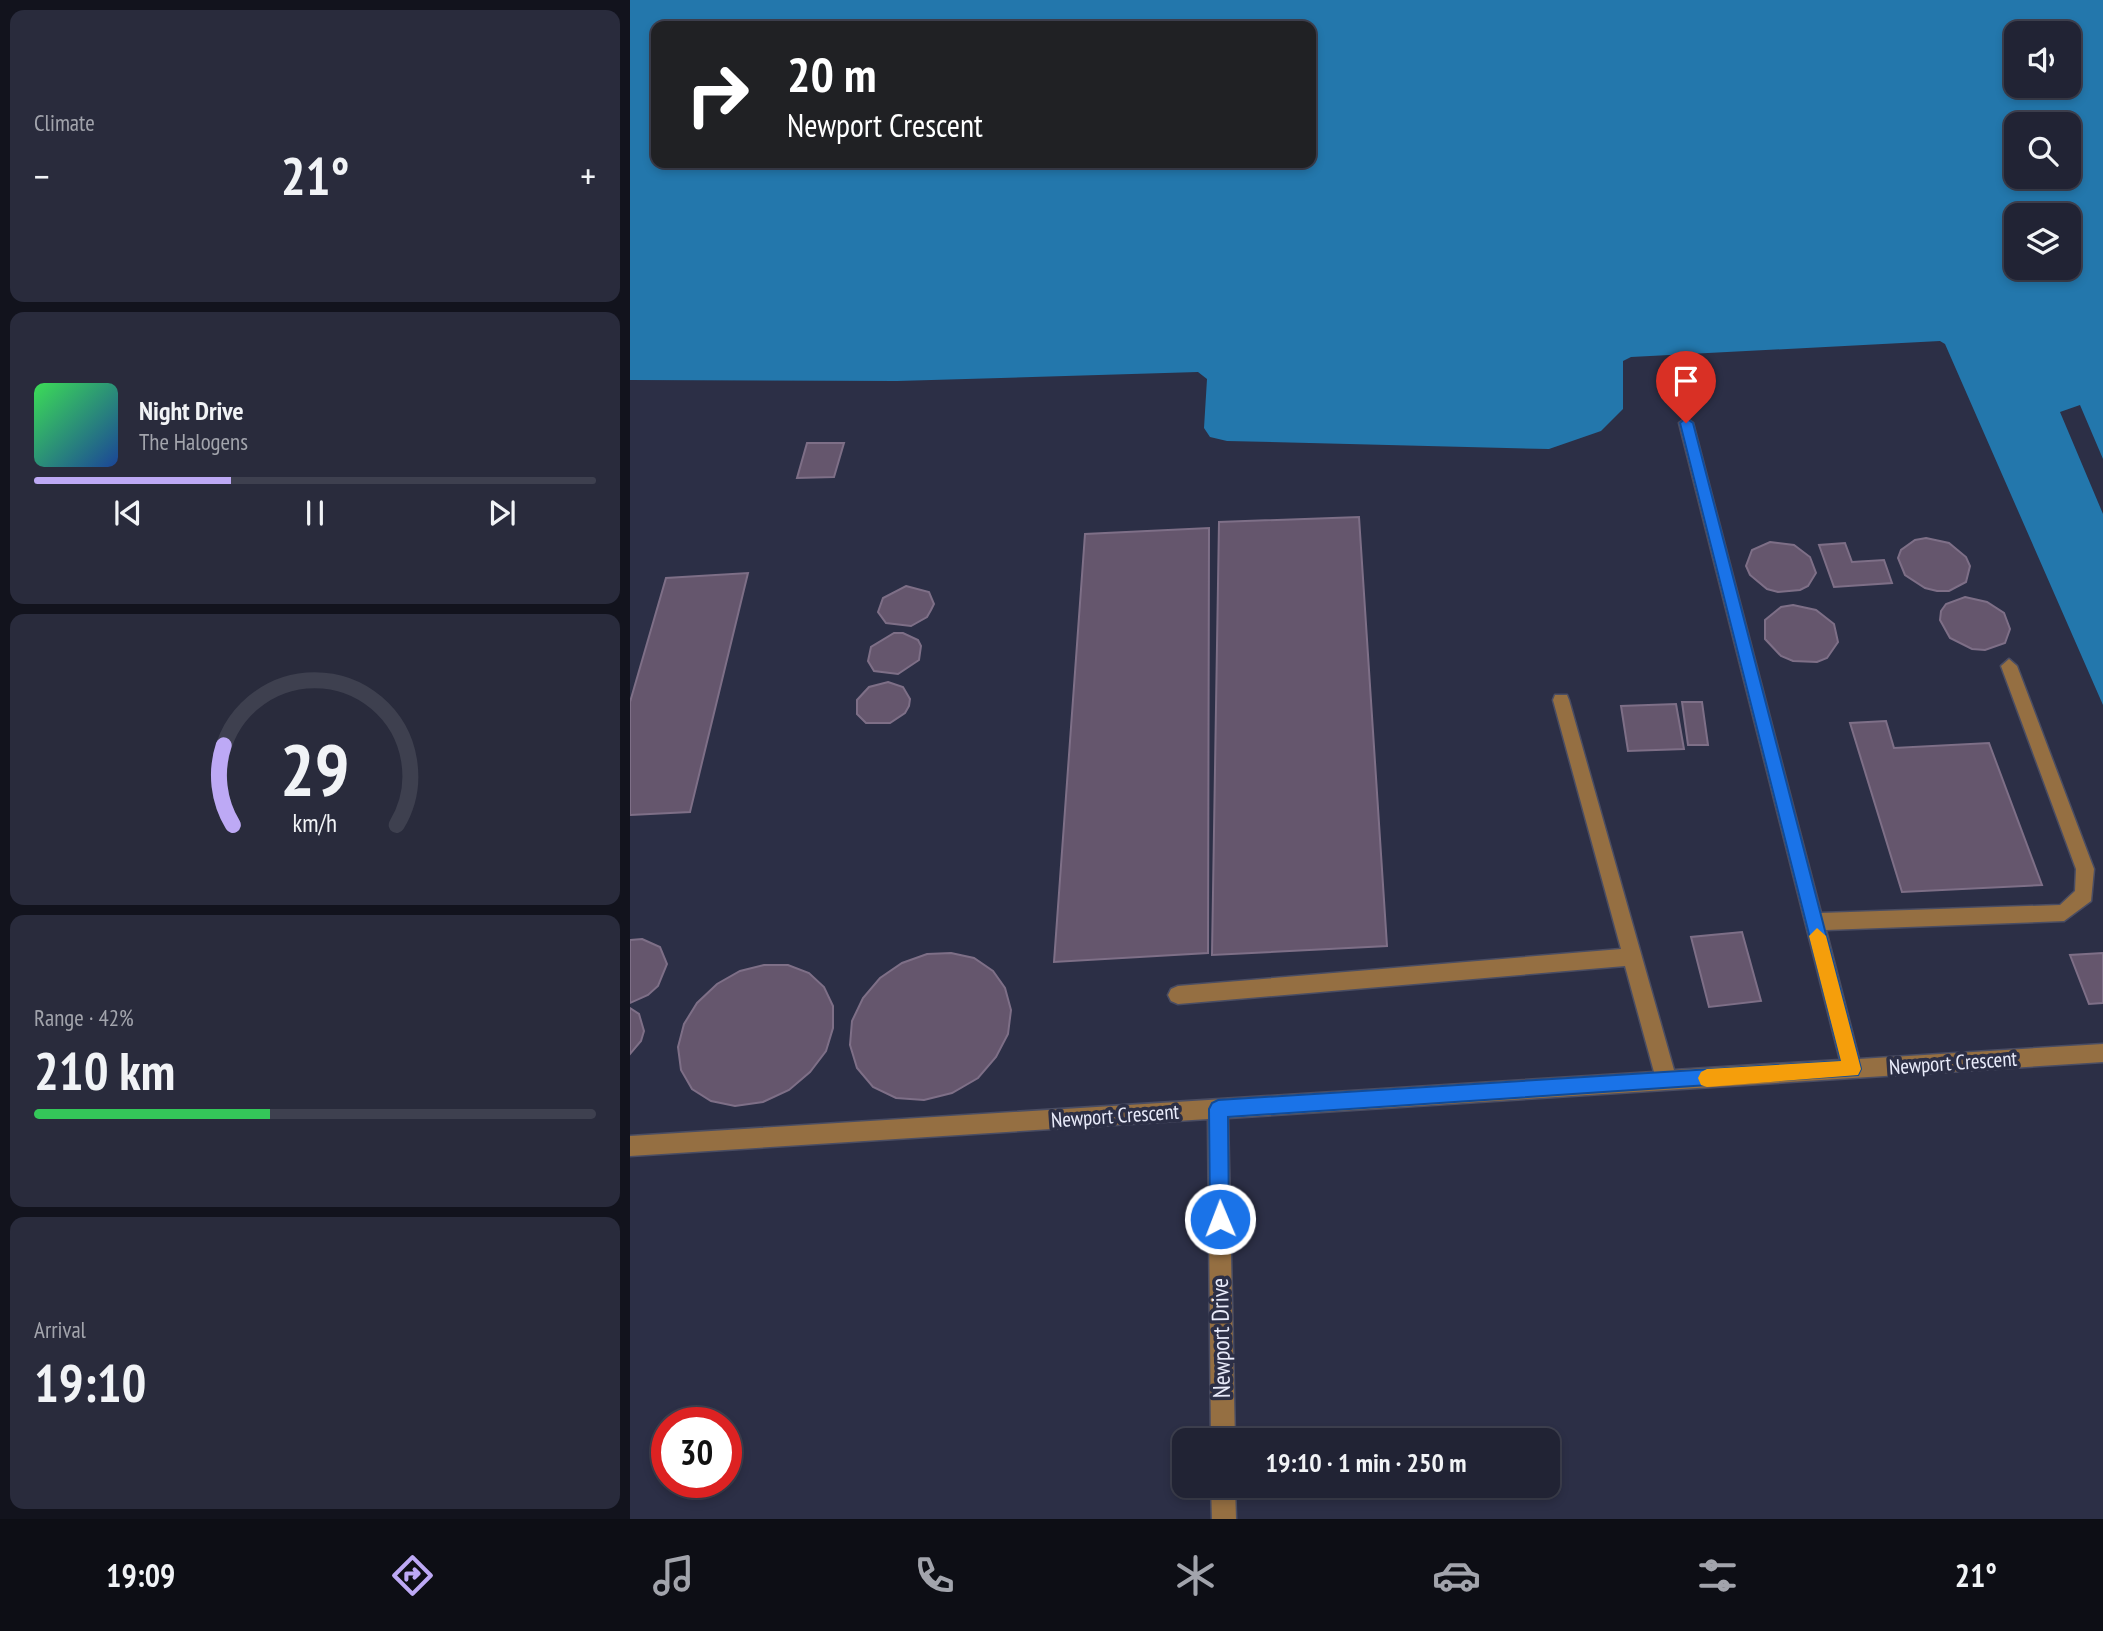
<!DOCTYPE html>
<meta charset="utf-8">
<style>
body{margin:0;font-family:"PT Sans Narrow",sans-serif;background:#292b3c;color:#f1f3f6;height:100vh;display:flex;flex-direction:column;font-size:26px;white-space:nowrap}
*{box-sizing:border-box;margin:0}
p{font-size:23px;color:#a2a4ac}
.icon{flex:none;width:38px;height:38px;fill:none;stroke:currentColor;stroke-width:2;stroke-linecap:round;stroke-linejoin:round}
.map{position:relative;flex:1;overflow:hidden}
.sheet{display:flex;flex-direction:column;gap:10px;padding:10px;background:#12131d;width:630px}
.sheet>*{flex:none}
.hud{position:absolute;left:21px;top:21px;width:665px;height:147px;border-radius:14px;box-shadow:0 4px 10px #0003,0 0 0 2px #3e404f;background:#202124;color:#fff;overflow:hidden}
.buttons{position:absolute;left:1374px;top:21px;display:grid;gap:14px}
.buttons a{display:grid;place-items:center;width:77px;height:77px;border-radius:14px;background:#212334;box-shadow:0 4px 10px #0003,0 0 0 2px #3e404f;font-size:35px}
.speed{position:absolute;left:21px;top:1407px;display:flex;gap:14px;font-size:35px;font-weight:700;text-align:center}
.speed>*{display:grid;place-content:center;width:91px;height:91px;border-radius:50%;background:#212334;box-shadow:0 4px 10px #0003,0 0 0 2px #3e404f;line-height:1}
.speed .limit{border:10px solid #d22;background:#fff;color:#111}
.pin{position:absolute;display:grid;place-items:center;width:60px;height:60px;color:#fff;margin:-72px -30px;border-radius:50% 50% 50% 0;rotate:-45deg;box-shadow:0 0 7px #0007}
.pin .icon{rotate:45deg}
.me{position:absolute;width:77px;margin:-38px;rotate:359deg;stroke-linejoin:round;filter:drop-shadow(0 0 5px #0008)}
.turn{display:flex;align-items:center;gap:24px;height:147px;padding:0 21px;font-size:32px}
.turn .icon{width:91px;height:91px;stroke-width:2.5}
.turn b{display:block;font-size:49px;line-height:60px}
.big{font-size:52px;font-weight:700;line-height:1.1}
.sheet .tile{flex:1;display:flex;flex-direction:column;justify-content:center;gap:10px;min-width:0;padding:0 24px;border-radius:14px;background:#292b3c}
.sheet .dial{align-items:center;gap:0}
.dial svg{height:182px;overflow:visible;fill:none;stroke:#3e404f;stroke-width:7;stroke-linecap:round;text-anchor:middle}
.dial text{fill:#f1f3f6;stroke:none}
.song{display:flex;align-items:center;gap:21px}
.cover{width:84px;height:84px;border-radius:10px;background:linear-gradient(135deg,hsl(130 70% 55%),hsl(220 70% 35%))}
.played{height:7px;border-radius:4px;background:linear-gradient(90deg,#bda9f5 35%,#3e404f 35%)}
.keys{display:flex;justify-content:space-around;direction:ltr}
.heat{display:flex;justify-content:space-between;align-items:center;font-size:38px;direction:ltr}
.charge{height:10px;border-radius:5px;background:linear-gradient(90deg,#34c759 42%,#3e404f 0)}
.trip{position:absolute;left:542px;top:1428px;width:388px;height:70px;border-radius:14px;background:#212334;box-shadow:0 4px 10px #0003,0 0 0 2px #3e404f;font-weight:700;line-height:70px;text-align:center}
.dock{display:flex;height:112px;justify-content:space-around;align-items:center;background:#0d0e15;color:#a2a4ac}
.dock .icon{width:49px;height:49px}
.dock .selected{color:#bda9f5}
.dock b{font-size:32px;color:#f1f3f6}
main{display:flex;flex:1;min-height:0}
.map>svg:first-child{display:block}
.water{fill:#2377ac;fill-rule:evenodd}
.building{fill:#65566d;stroke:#7e6f87;stroke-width:2}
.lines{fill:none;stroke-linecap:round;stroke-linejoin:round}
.minor-casing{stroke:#4a4d63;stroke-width:3}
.minor{fill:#956f42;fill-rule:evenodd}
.route{fill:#1a73e8;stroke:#114b97;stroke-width:2}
.slow{fill:#f59e0b}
.labels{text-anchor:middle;stroke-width:7;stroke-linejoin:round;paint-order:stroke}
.street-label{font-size:21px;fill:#e9ebfa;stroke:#2c2f46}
.near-street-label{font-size:24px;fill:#e9ebfa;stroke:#2c2f46}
</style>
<main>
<section class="sheet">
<div class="tile"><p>Climate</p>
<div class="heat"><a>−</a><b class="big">21°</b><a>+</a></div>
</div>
<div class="tile">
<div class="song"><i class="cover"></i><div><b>Night Drive</b><p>The Halogens</p></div></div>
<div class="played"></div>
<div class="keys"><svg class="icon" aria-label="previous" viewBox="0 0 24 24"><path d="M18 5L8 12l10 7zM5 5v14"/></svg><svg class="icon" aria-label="pause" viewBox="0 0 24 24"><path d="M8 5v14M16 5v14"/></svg><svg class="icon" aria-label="next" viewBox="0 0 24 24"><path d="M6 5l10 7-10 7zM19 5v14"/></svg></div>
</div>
<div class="tile dial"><svg viewBox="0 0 100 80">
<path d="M14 69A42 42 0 1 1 86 69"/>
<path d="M14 69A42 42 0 0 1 10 34" stroke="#bda9f5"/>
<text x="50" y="56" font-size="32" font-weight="700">29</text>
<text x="50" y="72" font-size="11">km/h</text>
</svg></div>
<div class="tile"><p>Range · 42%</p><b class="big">210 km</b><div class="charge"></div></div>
<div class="tile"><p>Arrival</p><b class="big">19:10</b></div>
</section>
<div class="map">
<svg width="1473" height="1519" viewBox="0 0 1473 1519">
<rect width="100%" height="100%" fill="#2c2f46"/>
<!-- water -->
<path class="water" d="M0,0H1473V459L1450,405L1430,412L1473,514V705L1315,344L1310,341L1001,357L993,361V409L971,431L919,449L597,441L580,437L574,428L577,379L568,372L267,381L0,380ZM26,26H681V163H26ZM1386,33H1438V86H1386ZM1386,124H1438V177H1386ZM1386,215H1438V268H1386Z"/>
<!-- building -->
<path class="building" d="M177,443H214L204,477L167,478Z
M729,517L757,946L582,955L589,522Z
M579,528L578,953L424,962L455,534Z
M1296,538L1319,543L1336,557L1340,566L1336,582L1319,591H1307L1295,588L1275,575L1268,558L1271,550L1285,540Z
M1140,542L1164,545L1180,557L1186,573L1178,586L1170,590L1148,592L1137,589L1120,575L1116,566L1122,550Z
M1215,543L1222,562L1254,560L1262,583L1204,587L1189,545Z
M118,573L60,812L0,815V702L36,578Z
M276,586L299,592L304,604L301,610L297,617L281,626L256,623L248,612L253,598Z
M1335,597L1357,602L1374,613L1380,629L1375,643L1355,650L1342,649L1320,638L1310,620L1311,611L1316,604Z
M1163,605L1186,610L1204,624L1208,642L1197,658L1187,662L1163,661L1151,656L1135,639V620L1151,607Z
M264,633H273L288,640L291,646L289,660L268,674L244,671L238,661L241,647Z
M258,682L273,687L280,699L279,706L275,713L260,723H236L227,714V700L239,687Z
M1052,702H1072L1078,745H1058Z
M1046,704L1054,749L998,751L991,706Z
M1256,721L1264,748L1359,743L1412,885L1272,892L1220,723Z
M1112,932L1131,1001L1079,1007L1061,937Z
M12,939L30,947L37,964L28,986L18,995L0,1003V940Z
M321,953L344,958L363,971L375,988L381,1010L378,1034L366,1057L348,1078L322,1093L294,1100L266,1098L243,1087L227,1068L220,1045L222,1021L233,998L250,978L272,963L297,954Z
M1473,953V1003L1459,1004L1440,955Z
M134,965H158L179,973L194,987L203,1006V1028L196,1051L180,1072L159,1090L133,1102L105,1106L81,1101L62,1089L51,1070L48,1047L54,1024L67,1003L87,984L110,971Z
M0,1008L9,1014L14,1031L11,1041L0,1054Z"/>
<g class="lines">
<defs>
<path id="minor" d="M1056,418L1063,423L1191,913L1430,905L1445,891L1446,869L1371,666L1379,659L1387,666L1464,869L1461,901L1434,921L1196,930L1229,1059L1473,1044V1062L598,1118L605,1440H581L578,1119L0,1156V1136L1024,1072L995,966L548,1004L541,1001L538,995L541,989L548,986L991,949L923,700L925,695H937L939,700L1044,1070L1210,1060L1049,423Z
M581,1486H605L606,1519H582Z"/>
</defs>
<!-- minor casing -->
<use href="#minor" class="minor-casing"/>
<!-- minor -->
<use href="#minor" class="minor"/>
</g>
<!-- route -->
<path class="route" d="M1056,418L1063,423L1231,1069L1228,1075L598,1117L599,1219L597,1226L590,1229L583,1226L580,1219L579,1109L582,1103L588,1100L1211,1061L1050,423Z"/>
<!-- slow -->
<path class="slow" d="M1187,928L1196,936L1231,1069L1228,1075L1077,1087L1071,1085L1068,1078L1071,1072L1077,1069L1211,1061L1179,936Z"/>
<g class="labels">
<!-- street labels -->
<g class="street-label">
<text transform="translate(1323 1063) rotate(-4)" y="7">Newport Crescent</text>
<text transform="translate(485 1116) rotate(-4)" y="7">Newport Crescent</text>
</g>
<!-- near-street labels -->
<g class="near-street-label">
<text transform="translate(591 1338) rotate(-91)" y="8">Newport Drive</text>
</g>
</g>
</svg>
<div class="buttons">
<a><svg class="icon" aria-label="sound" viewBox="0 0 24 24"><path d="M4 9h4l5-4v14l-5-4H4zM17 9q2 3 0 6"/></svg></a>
<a><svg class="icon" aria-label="search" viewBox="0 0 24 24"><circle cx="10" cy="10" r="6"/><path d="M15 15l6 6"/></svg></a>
<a><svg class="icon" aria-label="layers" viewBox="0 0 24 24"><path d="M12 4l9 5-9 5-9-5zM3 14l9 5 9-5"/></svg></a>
</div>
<div class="speed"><div class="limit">30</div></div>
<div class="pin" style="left:1056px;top:423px;background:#d93025"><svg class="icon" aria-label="arrive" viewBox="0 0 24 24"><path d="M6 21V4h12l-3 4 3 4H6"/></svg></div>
<svg class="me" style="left:590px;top:1219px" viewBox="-20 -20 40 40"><circle r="17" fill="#1a73e8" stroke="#fff" stroke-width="3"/><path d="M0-11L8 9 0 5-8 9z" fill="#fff"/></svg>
<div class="trip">19:10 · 1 min · 250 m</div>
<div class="hud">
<div class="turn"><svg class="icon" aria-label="right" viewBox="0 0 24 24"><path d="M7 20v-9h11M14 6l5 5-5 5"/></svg><div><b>20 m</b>Newport Crescent</div></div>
</div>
</div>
</main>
<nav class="dock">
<b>19:09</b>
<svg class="icon selected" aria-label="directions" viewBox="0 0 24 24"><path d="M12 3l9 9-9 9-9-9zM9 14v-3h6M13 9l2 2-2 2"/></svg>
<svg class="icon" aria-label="music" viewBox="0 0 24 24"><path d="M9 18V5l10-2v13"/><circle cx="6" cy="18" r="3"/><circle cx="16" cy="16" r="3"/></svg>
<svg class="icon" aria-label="phone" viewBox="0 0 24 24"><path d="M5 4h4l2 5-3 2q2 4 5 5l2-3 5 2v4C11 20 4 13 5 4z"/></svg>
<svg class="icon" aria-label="climate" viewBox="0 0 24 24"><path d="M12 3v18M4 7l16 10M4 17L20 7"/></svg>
<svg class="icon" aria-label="car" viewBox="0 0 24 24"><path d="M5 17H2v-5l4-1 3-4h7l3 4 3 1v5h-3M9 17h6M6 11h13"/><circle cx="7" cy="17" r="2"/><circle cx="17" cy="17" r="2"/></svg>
<svg class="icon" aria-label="filters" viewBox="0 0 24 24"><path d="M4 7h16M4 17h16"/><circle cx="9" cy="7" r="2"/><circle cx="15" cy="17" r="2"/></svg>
<b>21°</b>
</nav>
